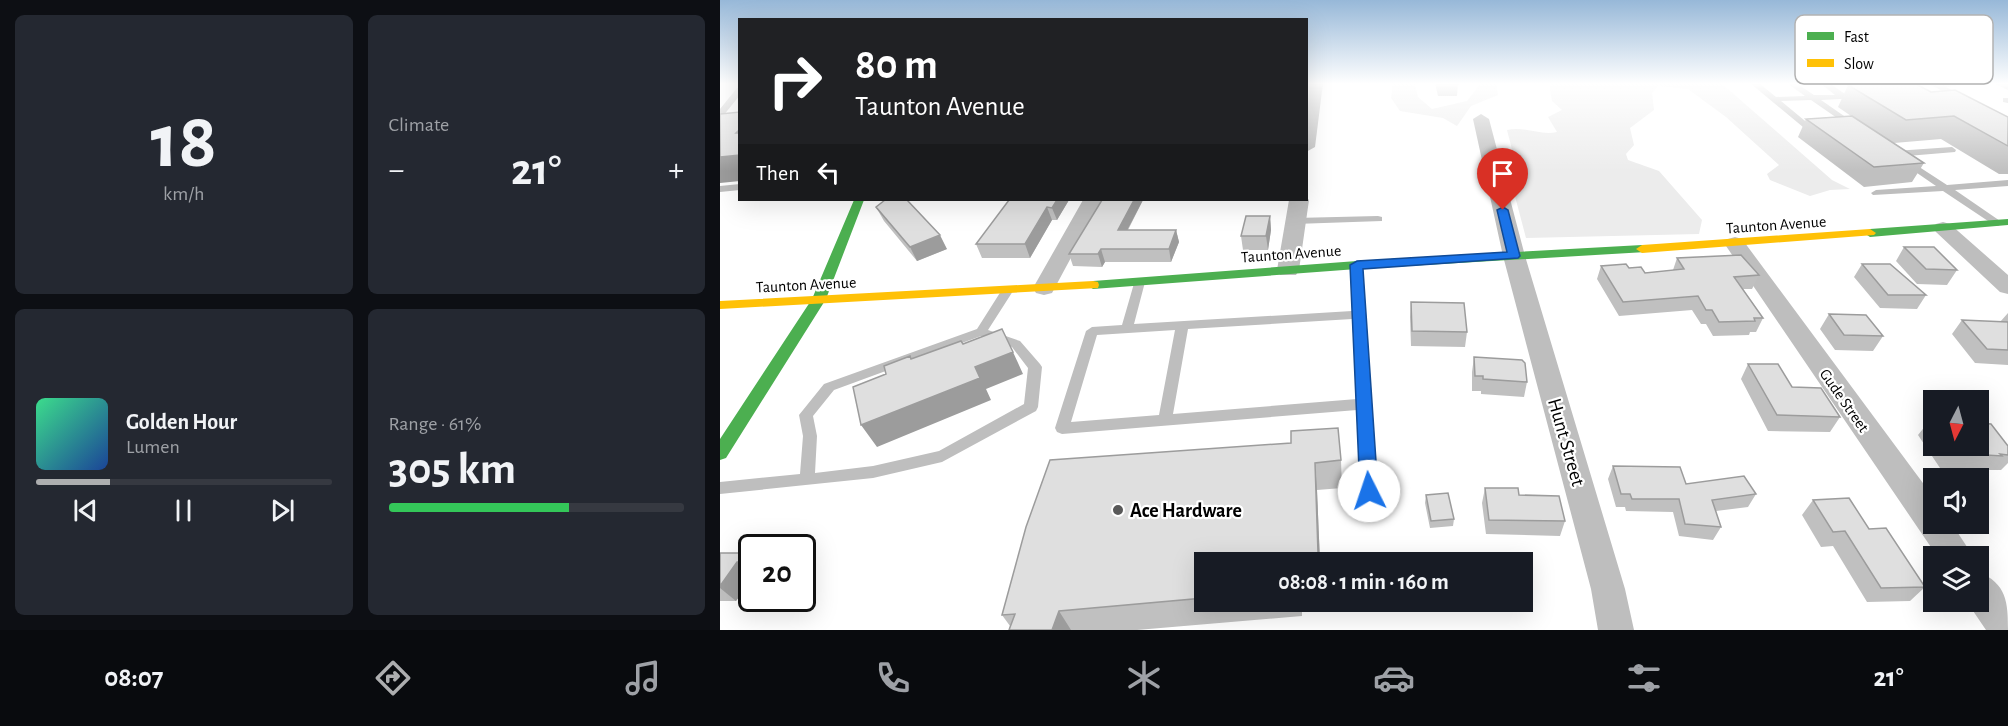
<!DOCTYPE html>
<meta charset="utf-8">
<style>
body{margin:0;font-family:"Alegreya Sans",sans-serif;background:#242831;color:#f1f3f6;height:100vh;display:flex;flex-direction:column;font-size:22px;white-space:nowrap}
*{box-sizing:border-box;margin:0}
p{font-size:20px;color:#9ea1a6}
.icon{flex:none;width:33px;height:33px;fill:none;stroke:currentColor;stroke-width:2;stroke-linecap:round;stroke-linejoin:round}
.map{position:relative;flex:1;overflow:hidden}
.panel{display:flex;flex-direction:column;gap:15px;padding:15px;background:#0d0f14;width:720px}
.panel>*{flex:none}
.guide{position:absolute;left:18px;top:18px;width:570px;height:183px;border-radius:0px;box-shadow:0 6px 24px #0002;background:#202124;color:#fff;overflow:hidden}
.needle{width:39px;rotate:186deg}
.tools{position:absolute;left:1203px;top:390px;display:grid;gap:12px}
.tools a{display:grid;place-items:center;width:66px;height:66px;border-radius:0px;background:#171b24;box-shadow:0 6px 24px #0002;font-size:30px}
.speed{position:absolute;left:18px;top:534px;display:flex;gap:12px;font-size:30px;font-weight:700;text-align:center}
.speed>*{display:grid;place-content:center;width:78px;height:78px;border-radius:50%;background:#171b24;box-shadow:0 6px 24px #0002;line-height:1}
.speed .limit{border:3px solid #111;border-radius:9px;background:#fff;color:#111}
.pin{position:absolute;display:grid;place-items:center;width:51px;height:51px;color:#fff;margin:-62px -26px;border-radius:50% 50% 50% 0;rotate:-45deg;box-shadow:0 0 6px #0007}
.pin .icon{rotate:45deg}
.me{position:absolute;width:66px;margin:-33px;rotate:356deg;stroke-linejoin:round;filter:drop-shadow(0 0 4px #0008)}
.turn{display:flex;align-items:center;gap:21px;height:126px;padding:0 18px;font-size:27px}
.turn .icon{width:78px;height:78px;stroke-width:2.5}
.turn b{display:block;font-size:42px;line-height:51px}
.then{display:flex;align-items:center;height:57px;padding:0 18px;background:#0003;gap:12px;font-size:22px}
.big{font-size:45px;font-weight:700;line-height:1.1}
.panel .tile{flex:1;display:flex;flex-direction:column;justify-content:center;gap:9px;min-width:0;padding:0 21px;border-radius:9px;background:#242831}
.panel .dial{align-items:center;gap:0}
.dial b{font-size:78px;line-height:1}
.song{display:flex;align-items:center;gap:18px}
.cover{width:72px;height:72px;border-radius:9px;background:linear-gradient(135deg,hsl(150 70% 55%),hsl(220 70% 35%))}
.played{height:6px;border-radius:3px;background:linear-gradient(90deg,#adaeaf 25%,#363941 25%)}
.keys{display:flex;justify-content:space-around;direction:ltr}
.heat{display:flex;justify-content:space-between;align-items:center;font-size:33px;direction:ltr}
.charge{height:9px;border-radius:4px;background:linear-gradient(90deg,#34c759 61%,#363941 0)}
.panel .tiles{flex:1;display:grid;gap:15px;grid-template-columns:repeat(2,1fr)}
.trip{position:absolute;left:474px;top:552px;width:339px;height:60px;border-radius:0px;background:#171b24;box-shadow:0 6px 24px #0002;font-weight:700;line-height:60px;text-align:center}
.tabs{display:flex;height:96px;justify-content:space-around;align-items:center;background:#090b0e;color:#9ea1a6}
.tabs .icon{width:42px;height:42px}
.tabs .current{color:#adaeaf}
.tabs b{font-size:27px;color:#f1f3f6}
main{display:flex;flex:1;min-height:0}
.map>svg:first-child{display:block}
.green{fill:#ececec}
.lines{fill:none;stroke-linecap:round;stroke-linejoin:round}
.lane{fill:#bebebe;fill-rule:evenodd}
.street{fill:#bebebe;fill-rule:evenodd}
.fast{fill:#4caf50;fill-rule:evenodd}
.slow{fill:#ffc107;fill-rule:evenodd}
.wall{fill:#c0c0c0}
.shaded-wall{fill:#9c9c9c}
.building{fill:#dfdfdf;stroke:#9c9c9c;stroke-width:1.5}
.route{fill:#1a73e8;stroke:#114b97;stroke-width:1.5}
.poi-dot{fill:#595959;stroke:#fff;stroke-width:2}
.labels{text-anchor:middle;stroke-width:4.5;stroke-linejoin:round;paint-order:stroke}
.street-label{font-size:16px;fill:#000;stroke:#fff}
.near-street-label{font-size:20px;fill:#000;stroke:#fff}
.near-poi-label{font-size:20px;font-weight:bold;fill:#000;stroke:#fff;text-anchor:start}
.key{fill:#fff;stroke:#b2b2b2;stroke-width:1.5}
.key-label{font-size:16px;fill:#000}
</style>
<main>
<section class="panel">
<div class="tiles">
<div class="tile dial"><b>18</b><p>km/h</p></div>
<div class="tile"><p>Climate</p>
<div class="heat"><a>−</a><b class="big">21°</b><a>+</a></div>
</div>
<div class="tile">
<div class="song"><i class="cover"></i><div><b>Golden Hour</b><p>Lumen</p></div></div>
<div class="played"></div>
<div class="keys"><svg class="icon" aria-label="previous" viewBox="0 0 24 24"><path d="M18 5L8 12l10 7zM5 5v14"/></svg><svg class="icon" aria-label="pause" viewBox="0 0 24 24"><path d="M8 5v14M16 5v14"/></svg><svg class="icon" aria-label="next" viewBox="0 0 24 24"><path d="M6 5l10 7-10 7zM19 5v14"/></svg></div>
</div>
<div class="tile"><p>Range · 61%</p><b class="big">305 km</b><div class="charge"></div></div>
</div>
</section>
<div class="map">
<svg width="1288" height="630" viewBox="0 0 1288 630">
<rect width="100%" height="100%" fill="#fff"/>
<!-- green -->
<path class="green" d="M673,83H695L698,97L712,109L747,101L761,83H776L778,95L751,106L737,126L723,118L680,111L671,98Z
M829,83H1001L1112,180L1130,189L1110,190L1090,196L1050,180L1047,174L1059,165L1006,117L968,89L938,86L932,93L934,110L910,128L914,145L906,154L908,160L939,171L982,220L979,234L806,238L792,185L785,172L794,157L787,130C806,126 820,136 837,132L828,117L842,110L832,101Z"/>
<g class="lines">
<!-- lane -->
<path class="lane" d="M1030,83H1039L1056,97L1085,96L1067,83H1076L1094,95H1115L1100,83H1109L1125,94H1142L1143,96L1139,98L1101,100L1137,125L1130,127L1091,100L1061,101L1096,130L1089,132Z
M1207,83H1248L1226,87L1247,98L1240,100Z
M17,88H20V95L3,116H0V109Z
M1283,98H1288V103L1283,102Z
M1232,147L1236,150L1235,152L1175,157L1171,154L1175,151Z
M1187,159L1227,185L1288,180V186L1235,190L1283,223L1278,226L1274,225L1223,191L1153,195L1151,193L1156,190L1216,186L1184,164V160Z
M20,184V190L0,192V186Z
M658,216L662,217V221L575,224L570,221L575,218Z
M637,262L643,265L644,315L659,513L657,518L651,520L645,518L643,513L637,410L342,434L337,432L335,428L366,331L372,327L402,325L415,280H423L425,282L414,324L632,311L631,265ZM632,319L637,399L453,414L468,329ZM455,330L439,415L351,422L377,335Z
M287,287L293,291L268,330L300,341L320,364L322,367L318,407L316,411L222,462L153,478L0,494V482L80,474L83,436L79,415L104,384L257,329L283,288ZM261,336L292,347L308,368L304,404L219,451L153,466L95,473L97,436L93,416L114,390Z"/>
<!-- street -->
<path class="street" d="M589,83H603L595,147L586,152Z
M761,114L769,119L805,256L905,589L914,630H878L871,589L783,256L753,119Z
M586,197L589,200L579,270L576,275H560L557,270L569,200H586Z
M363,200H382L332,293L324,295L316,293L313,288Z
M1223,222L1230,224L1288,275V294L1280,292L1216,232L1213,228L1216,224Z
M1015,237L1022,239L1214,498V524H1232L1253,556H1217L1004,243L1008,239Z
M1258,572C1287,583 1288,603 1288,630H1266L1247,602H1258Z"/>
<!-- fast -->
<path class="fast" d="M134,200H144L106,299L6,458L0,460V439L92,299Z
M1288,219V225L1150,237L1144,233L1150,229Z
M922,245L926,246L928,249L926,252L637,269L373,289L367,285L373,281L637,261Z"/>
<!-- slow -->
<path class="slow" d="M1150,229L1156,233L1154,235L922,253L916,249L922,245Z
M373,281L378,282L379,285L378,288L0,309V301Z"/>
</g>
<!-- wall -->
<path class="wall" d="M715,83H738L737,96H718Z
M1273,83H1288V90Z
M1128,85L1211,92L1288,117V174H1279L1221,139L1174,143L1204,163L1192,182L1144,187L1078,137L1086,119L1131,116L1118,107Z
M289,200H349L337,220H332L310,258H262L256,244Z
M382,200H423L408,230H456L459,242L451,262H385L382,267L353,266L349,254Z
M156,207L227,249L197,261L164,221Z
M550,216L551,230L548,250H523L521,236Z
M1184,247L1237,270L1227,285L1197,284L1176,261Z
M957,258L1039,275L1032,289H1023L1043,318L1036,332H1030L1029,335L993,336L986,324H981L972,310L899,316L877,279L881,266L909,268L925,273L953,270Z
M1142,264L1206,295L1197,309L1160,308L1134,277Z
M691,302L747,332L745,347L691,346L690,317Z
M1288,313V365L1255,363L1232,334L1242,320L1280,322Z
M1109,314L1163,336L1153,351L1115,350L1100,329Z
M754,357L807,382L804,397L761,394V391H752V372Z
M1028,364L1072,387L1120,417L1110,432L1048,431L1021,379Z
M1210,420H1214V446H1288V463L1281,470H1269L1267,472L1220,468L1198,435Z
M330,460H621L622,488L597,490L600,562H484V602H582V616L417,630H289L290,626L282,615Z
M893,466L966,484L1036,494L1028,507L996,511L1001,527L993,540L959,536L953,512L906,511L905,507H896L888,479Z
M765,488L799,495L845,521L840,536L766,534L762,503Z
M706,495L734,519L733,526L710,528L705,503Z
M1093,500L1149,529L1205,587L1190,601L1147,602L1113,546L1101,547L1082,515Z
M58,540L65,548H32V579L16,601H0V553H19L27,541Z"/>
<!-- shaded-wall -->
<path class="shaded-wall" d="M20,155V181L0,183V157Z
M337,200H349L337,220L332,208Z
M414,200H423L401,242L398,230Z
M327,207L332,220L310,258L305,244Z
M550,216L551,230L548,250L546,236Z
M456,230L459,242L451,262L449,249Z
M220,235L227,249L197,261L190,247Z
M381,249L385,262L382,267L378,254Z
M293,352L303,374L266,389L271,400L157,447L141,425L255,367Z
M595,463L597,490L600,562L598,553Z
M58,540L65,548H53Z
M17,562L32,574V579L16,601L0,588V586Z
M339,611L351,630H332Z"/>
<!-- building -->
<path class="building" d="M719,83H738V84H719Z
M1153,83H1194L1211,92L1235,90L1288,117V146L1234,116L1186,120L1128,85Z
M20,112V129L16,133H20V155L0,157V114Z
M1132,116L1204,163L1154,167L1086,119Z
M165,200H187L220,235L190,247L156,207Z
M289,200H337L332,208L327,207L305,244H256Z
M382,200H414L398,230H456L449,249H381L378,254H349Z
M526,216H550L546,236H521Z
M1184,247H1214L1237,270L1206,269Z
M1021,255L1039,275L1014,277L1043,318H1034L1035,321L999,322L992,310H986L978,296L903,302L881,266L906,264L909,268L921,267L925,273L964,269L957,258Z
M1142,264H1170L1206,295H1168Z
M691,302L744,303L747,332L692,331Z
M1109,314L1146,315L1163,336L1124,335Z
M1242,320L1288,322V350L1267,349Z
M282,329L293,352L255,367L260,378L141,425L133,387L166,374L164,366L190,356L191,359L241,341L243,344Z
M754,357L802,360L805,363L807,382L763,379V376H755Z
M1028,364H1058L1072,387L1101,388L1120,417L1057,415Z
M1258,423L1271,424L1288,446V455L1280,454L1282,456L1233,453L1228,446H1258Z
M618,428L621,460L595,463L598,553L578,555V562H484V598L339,611L332,630H289L295,614L282,615L306,527L330,460L571,443V431Z
M893,466L960,467L966,484L1024,476L1036,494L992,500L1001,527L965,524L959,499H912L910,494H901Z
M765,488H798L799,495L839,496L845,521L769,520Z
M728,493L734,519L711,521L706,495Z
M1129,498L1149,529L1166,528L1205,587L1161,588L1125,531L1113,532L1093,500Z
M58,540L53,548H32V562H17L0,586V553H19L27,541Z"/>
<!-- sky -->
<linearGradient id="sky" x2="0" y2="1"><stop stop-color="#97b8d8"/><stop offset="0.49" stop-color="#fff"/><stop offset="1" stop-color="#fff" stop-opacity="0"/></linearGradient>
<rect width="1288" height="171" fill="url(#sky)"/>
<!-- route -->
<path class="route" d="M783,207L788,210L800,256L798,258L643,269L658,491L655,496L649,499L643,496L640,491L630,265L637,261L787,252L777,210Z"/>
<!-- markers -->
<circle class="poi-dot" cx="398" cy="510" r="6"/>
<g class="labels">
<!-- street labels -->
<g class="street-label">
<text transform="translate(1056 224) rotate(-4)" y="6">Taunton Avenue</text>
<text transform="translate(571 253) rotate(-4)" y="6">Taunton Avenue</text>
<text transform="translate(86 284) rotate(-3)" y="6">Taunton Avenue</text>
<text transform="translate(1125 400) rotate(55)" y="6">Gude Street</text>
</g>
<!-- near-street labels -->
<g class="near-street-label">
<text transform="translate(847 442) rotate(74)" y="7">Hunt Street</text>
</g>
<!-- near-poi labels -->
<g class="near-poi-label">
<text x="410" y="517">Ace Hardware</text>
</g>
</g>
<!-- legend -->
<rect x="1075" y="15" width="198" height="69" rx="9" class="key"/>
<rect x="1087" y="32" width="27" height="8" fill="#4caf50"/>
<rect x="1087" y="59" width="27" height="8" fill="#ffc107"/>
<g class="key-label">
<text x="1124" y="42">Fast</text>
<text x="1124" y="69">Slow</text>
</g>
</svg>
<div class="tools">
<a><svg class="needle" viewBox="-14 -14 28 28"><path d="M0-13l5 13h-10z" fill="#e53935"/><path d="M0 13l5-13h-10z" fill="#9ea1a6"/></svg></a>
<a><svg class="icon" aria-label="sound" viewBox="0 0 24 24"><path d="M4 9h4l5-4v14l-5-4H4zM17 9q2 3 0 6"/></svg></a>
<a><svg class="icon" aria-label="layers" viewBox="0 0 24 24"><path d="M12 4l9 5-9 5-9-5zM3 14l9 5 9-5"/></svg></a>
</div>
<div class="speed"><div class="limit">20</div></div>
<div class="pin" style="left:783px;top:210px;background:#d93025"><svg class="icon" aria-label="arrive" viewBox="0 0 24 24"><path d="M6 21V4h12l-3 4 3 4H6"/></svg></div>
<svg class="me" style="left:649px;top:491px" viewBox="-20 -20 40 40"><circle r="19" fill="#fff"/><path d="M0-13L10 11 0 6-10 11z" fill="#1a73e8"/></svg>
<div class="trip">08:08 · 1 min · 160 m</div>
<div class="guide">
<div class="turn"><svg class="icon" aria-label="right" viewBox="0 0 24 24"><path d="M7 20v-9h11M14 6l5 5-5 5"/></svg><div><b>80 m</b>Taunton Avenue</div></div>
<div class="then">Then<svg class="icon" aria-label="left" viewBox="0 0 24 24"><path d="M17 20v-9H6M10 6l-5 5 5 5"/></svg></div>
</div>
</div>
</main>
<nav class="tabs">
<b>08:07</b>
<svg class="icon current" aria-label="directions" viewBox="0 0 24 24"><path d="M12 3l9 9-9 9-9-9zM9 14v-3h6M13 9l2 2-2 2"/></svg>
<svg class="icon" aria-label="music" viewBox="0 0 24 24"><path d="M9 18V5l10-2v13"/><circle cx="6" cy="18" r="3"/><circle cx="16" cy="16" r="3"/></svg>
<svg class="icon" aria-label="phone" viewBox="0 0 24 24"><path d="M5 4h4l2 5-3 2q2 4 5 5l2-3 5 2v4C11 20 4 13 5 4z"/></svg>
<svg class="icon" aria-label="climate" viewBox="0 0 24 24"><path d="M12 3v18M4 7l16 10M4 17L20 7"/></svg>
<svg class="icon" aria-label="car" viewBox="0 0 24 24"><path d="M5 17H2v-5l4-1 3-4h7l3 4 3 1v5h-3M9 17h6M6 11h13"/><circle cx="7" cy="17" r="2"/><circle cx="17" cy="17" r="2"/></svg>
<svg class="icon" aria-label="filters" viewBox="0 0 24 24"><path d="M4 7h16M4 17h16"/><circle cx="9" cy="7" r="2"/><circle cx="15" cy="17" r="2"/></svg>
<b>21°</b>
</nav>
